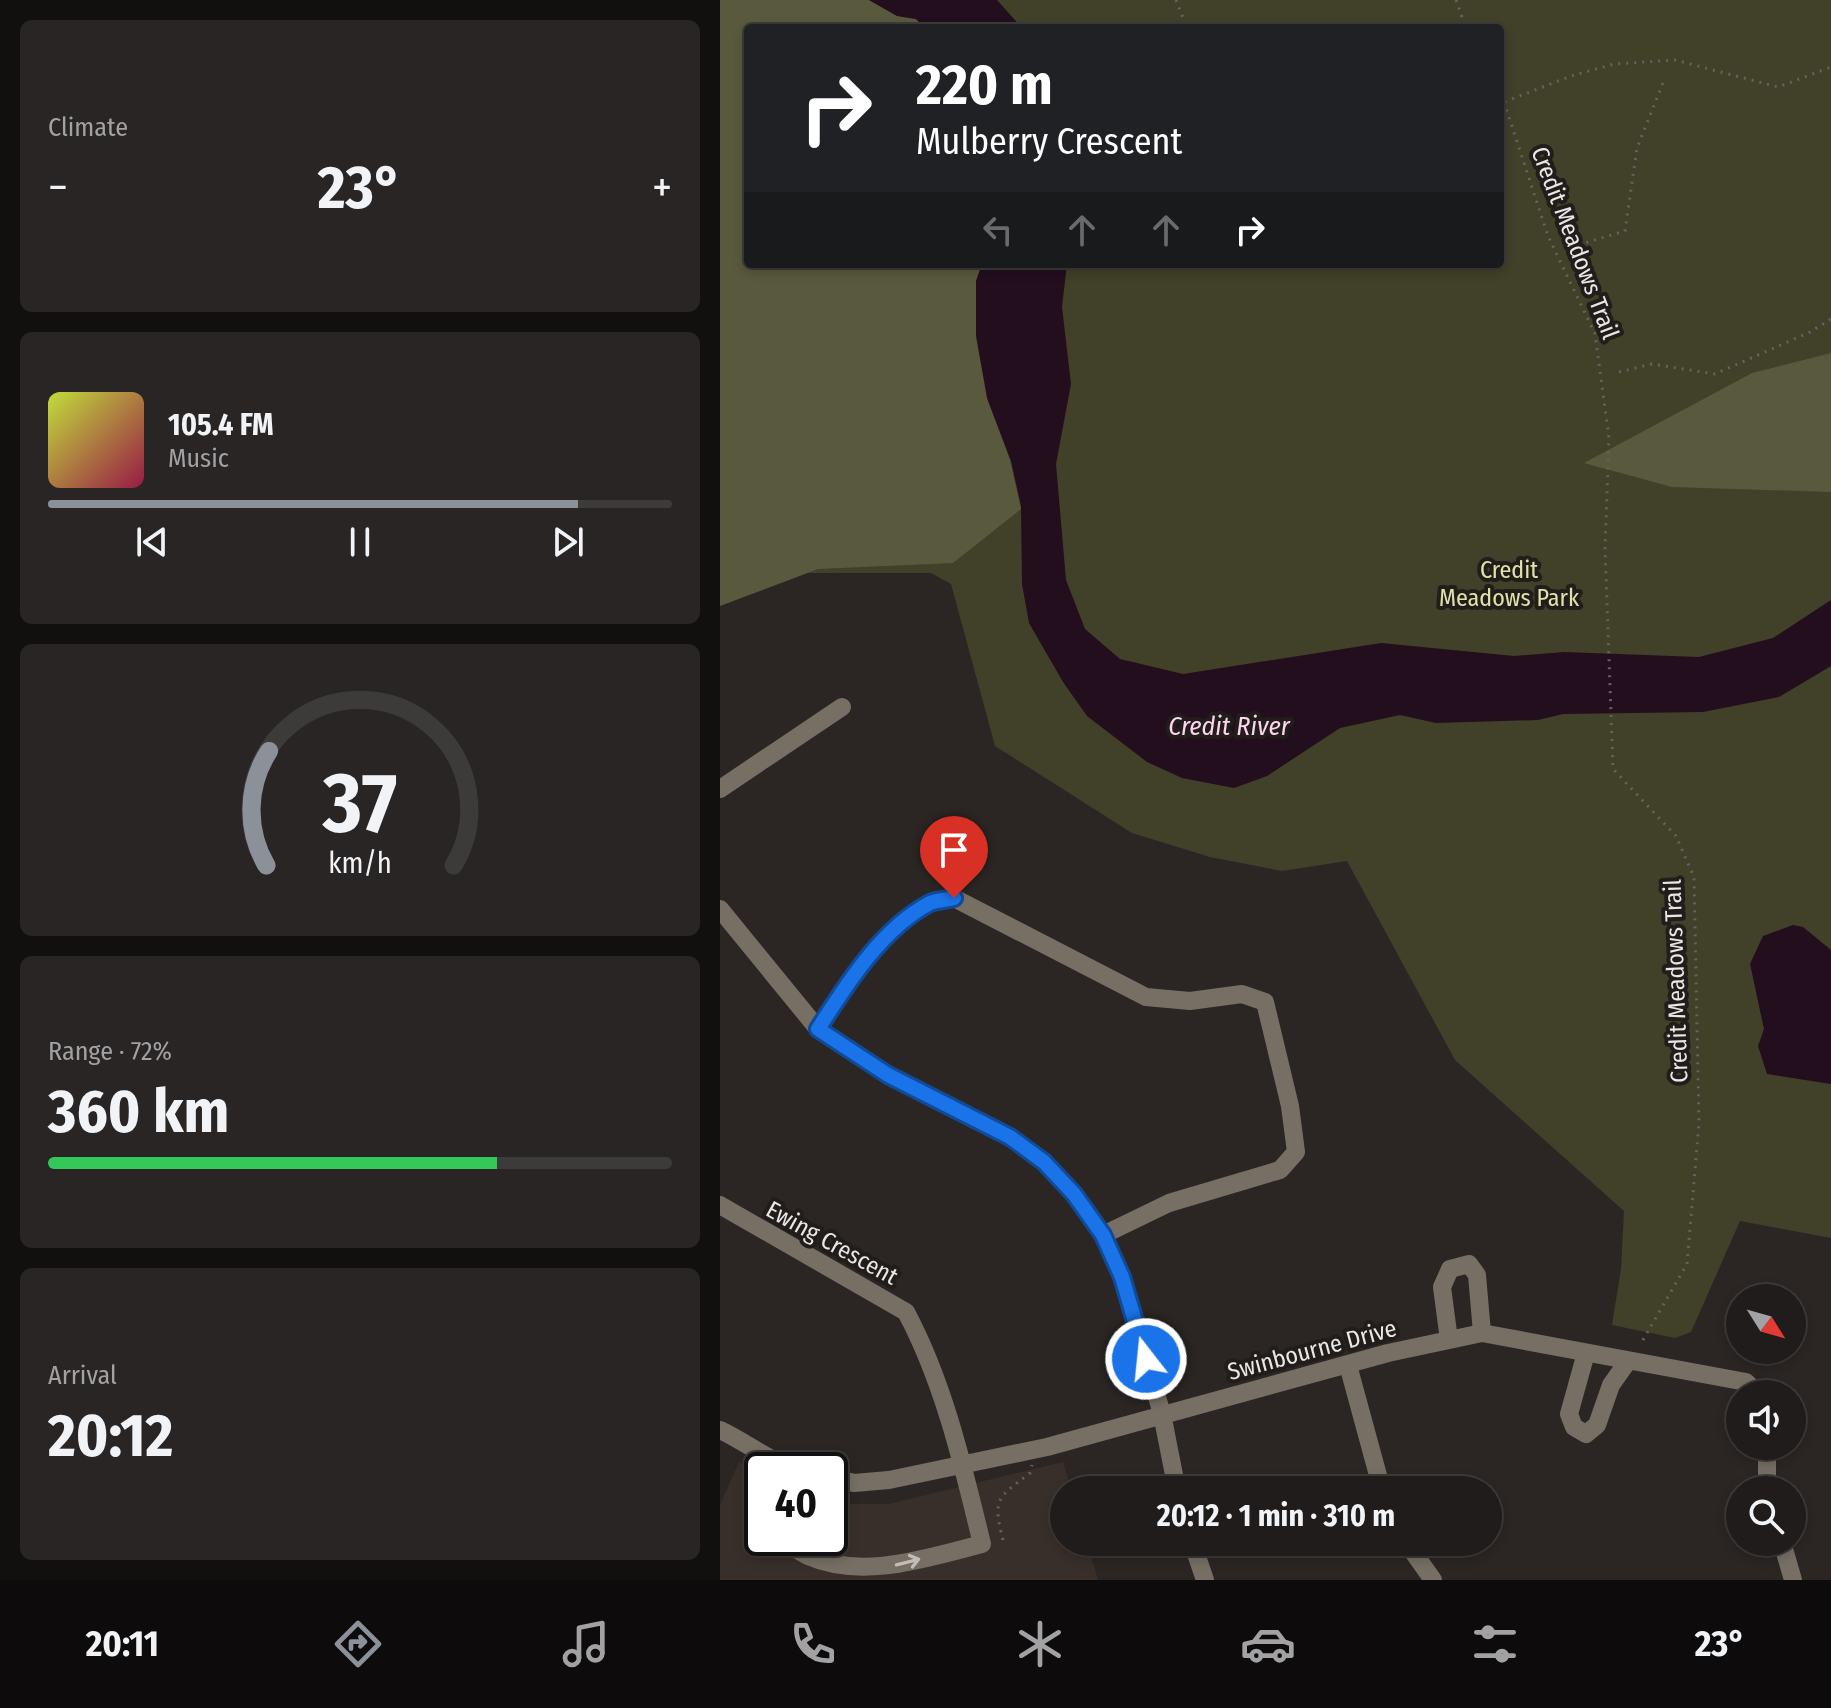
<!DOCTYPE html>
<meta charset="utf-8">
<style>
body{margin:0;font-family:"Fira Sans Condensed",sans-serif;background:#282524;color:#f1f3f6;height:100vh;display:flex;flex-direction:column;font-size:30px;white-space:nowrap}
*{box-sizing:border-box;margin:0}
p{font-size:26px;color:#a2a1a3}
.icon{flex:none;width:44px;height:44px;fill:none;stroke:currentColor;stroke-width:2;stroke-linecap:round;stroke-linejoin:round}
.map{position:relative;flex:1;overflow:hidden}
.side{display:flex;flex-direction:column;gap:20px;padding:20px;background:#120f0f;width:720px}
.side>*{flex:none}
.banner{position:absolute;left:24px;top:24px;width:760px;height:244px;border-radius:8px;box-shadow:0 4px 12px #0003,0 0 0 2px #3d3a3a;background:#202124;color:#fff;overflow:hidden}
.needle{width:52px;rotate:127deg}
.buttons{position:absolute;left:1006px;top:1284px;display:grid;gap:16px}
.buttons a{display:grid;place-items:center;width:80px;height:80px;border-radius:50%;background:#201c1b;box-shadow:0 4px 12px #0003,0 0 0 2px #3d3a3a;font-size:40px}
.speed{position:absolute;left:24px;top:1452px;display:flex;gap:16px;font-size:40px;font-weight:700;text-align:center}
.speed>*{display:grid;place-content:center;width:104px;height:104px;border-radius:50%;background:#201c1b;box-shadow:0 4px 12px #0003,0 0 0 2px #3d3a3a;line-height:1}
.speed .limit{border:4px solid #111;border-radius:12px;background:#fff;color:#111}
.pin{position:absolute;display:grid;place-items:center;width:68px;height:68px;color:#fff;margin:-82px -34px;border-radius:50% 50% 50% 0;rotate:-45deg;box-shadow:0 0 8px #0007}
.pin .icon{rotate:45deg}
.me{position:absolute;width:88px;margin:-44px;rotate:344deg;stroke-linejoin:round;filter:drop-shadow(0 0 6px #0008)}
.turn{display:flex;align-items:center;gap:28px;height:168px;padding:0 40px;font-size:36px}
.turn .icon{width:104px;height:104px;stroke-width:2.5}
.turn b{display:block;font-size:56px;line-height:68px}
.lanes{display:flex;align-items:center;height:76px;padding:0 40px;background:#0003;justify-content:center;gap:40px;direction:ltr}
.lanes .off{opacity:.35}
.big{font-size:60px;font-weight:700;line-height:1.1}
.side .widget{flex:1;display:flex;flex-direction:column;justify-content:center;gap:12px;min-width:0;padding:0 28px;border-radius:12px;background:#282524}
.side .dial{align-items:center;gap:0}
.dial svg{height:208px;overflow:visible;fill:none;stroke:#3d3a3a;stroke-width:7;stroke-linecap:round;text-anchor:middle}
.dial text{fill:#f1f3f6;stroke:none}
.song{display:flex;align-items:center;gap:24px}
.cover{width:96px;height:96px;border-radius:12px;background:linear-gradient(135deg,hsl(70 70% 55%),hsl(340 70% 35%))}
.played{height:8px;border-radius:4px;background:linear-gradient(90deg,#8c9099 85%,#3d3a3a 85%)}
.keys{display:flex;justify-content:space-around;direction:ltr}
.heat{display:flex;justify-content:space-between;align-items:center;font-size:44px;direction:ltr}
.charge{height:12px;border-radius:6px;background:linear-gradient(90deg,#34c759 72%,#3d3a3a 0)}
.trip{position:absolute;left:330px;top:1476px;width:452px;height:80px;border-radius:40px;background:#201c1b;box-shadow:0 4px 12px #0003,0 0 0 2px #3d3a3a;font-weight:700;line-height:80px;text-align:center}
.menu{display:flex;height:128px;justify-content:space-around;align-items:center;background:#0d0b0b;color:#a2a1a3}
.menu .icon{width:56px;height:56px}
.menu .current{color:#8c9099}
.menu b{font-size:36px;color:#f1f3f6}
main{display:flex;flex:1;min-height:0}
.map>svg:first-child{display:block}
.built{fill:#392f2a}
.green{fill:#414029;fill-rule:evenodd}
.forest{fill:#59593d}
.water{fill:#230e1d}
.lines{fill:none;stroke-linecap:round;stroke-linejoin:round}
.path{stroke:#666260;stroke-width:3;stroke-dasharray:2 6;stroke-linecap:butt}
.minor{stroke:#776f64;stroke-width:18}
.oneway{stroke:#c2bdb8}
.route-casing{stroke:#114b97;stroke-width:20}
.route{stroke:#1a73e8;stroke-width:14}
.labels{text-anchor:middle;stroke-width:8;stroke-linejoin:round;paint-order:stroke}
.street-label{font-size:24px;fill:#eae7e6;stroke:#211d1b}
.park-label{font-size:24px;fill:#e1e1a9;stroke:#211d1b}
.water-label{font-size:26px;font-style:italic;fill:#fed4f0;stroke:#211d1b}
</style>
<main>
<section class="side">
<div class="widget"><p>Climate</p>
<div class="heat"><a>−</a><b class="big">23°</b><a>+</a></div>
</div>
<div class="widget">
<div class="song"><i class="cover"></i><div><b>105.4 FM</b><p>Music</p></div></div>
<div class="played"></div>
<div class="keys"><svg class="icon" aria-label="previous" viewBox="0 0 24 24"><path d="M18 5L8 12l10 7zM5 5v14"/></svg><svg class="icon" aria-label="pause" viewBox="0 0 24 24"><path d="M8 5v14M16 5v14"/></svg><svg class="icon" aria-label="next" viewBox="0 0 24 24"><path d="M6 5l10 7-10 7zM19 5v14"/></svg></div>
</div>
<div class="widget dial"><svg viewBox="0 0 100 80">
<path d="M14 69A42 42 0 1 1 86 69"/>
<path d="M14 69A42 42 0 0 1 15 25" stroke="#8c9099"/>
<text x="50" y="56" font-size="32" font-weight="700">37</text>
<text x="50" y="72" font-size="11">km/h</text>
</svg></div>
<div class="widget"><p>Range · 72%</p><b class="big">360 km</b><div class="charge"></div></div>
<div class="widget"><p>Arrival</p><b class="big">20:12</b></div>
</section>
<div class="map">
<svg width="1111" height="1580" viewBox="0 0 1111 1580">
<rect width="100%" height="100%" fill="#2b2624"/>
<!-- built -->
<path class="built" d="M19,1462L42,1472V1538H110V1500L119,1504H169L343,1462L351,1490H344V1542H367L378,1580H0V1505Z"/>
<!-- green -->
<path class="green" d="M0,0H1111V1238L1020,1221L971,1332L955,1338L892,1325L901,1269L904,1211L735,1060L627,861L562,871L490,857L412,833L275,746L231,584L211,573H66L0,595ZM28,28H780V264H28Z"/>
<!-- forest -->
<path class="forest" d="M0,0H149L177,16L196,19L205,28H28V264H262L256,281L267,398L290,460L301,509L233,563L98,569L0,606Z
M1111,353V492L952,487L864,463L1032,373Z"/>
<!-- water -->
<path class="water" d="M149,0H277L302,28H205L196,19L177,16Z
M262,264H347L342,307L351,384L336,464L346,580L365,629L400,659L463,674L661,643L794,656L844,652L979,657L1053,638L1111,600V666L1059,697L983,712L843,714L818,720L716,723L680,715L620,728L547,776L514,788L462,778L427,762L367,716L343,682L309,623L302,584L301,506L291,461L267,398L256,336V281Z
M1073,925L1083,927L1111,950V1084L1047,1074L1038,1046L1044,1029L1030,964L1043,936Z"/>
<g class="lines">
<!-- path -->
<path class="path" d="M456,0L467,28
M736,0L746,28
M780,96L784,102L851,76L894,64L955,60L1058,87L1111,67
M784,102L828,236L875,334L889,438L885,548L893,769L956,836L974,877L979,1123L967,1264L920,1345
M851,247L905,231L917,148L945,78
M899,372L932,364L995,374L1090,332L1111,319
M283,1540C272,1497 278,1498 310,1473L312,1465"/>
<!-- minor -->
<path class="minor" d="M0,789L122,707
M0,909L98,1029L168,1075L290,1137L324,1162L354,1194L383,1235L402,1277L442,1414L457,1490
M98,1029C127,984 162,929 210,903C217,900 226,900 234,898L426,997L470,1001L522,994L545,1002L570,1106L576,1152L560,1170L449,1203L383,1235
M0,1205L186,1312C224,1383 243,1466 262,1544C206,1558 143,1580 88,1556C79,1551 71,1547 64,1538
M729,1340L722,1287L730,1269L749,1264L757,1275L762,1333
M866,1353L849,1414L854,1427L866,1434L877,1425L891,1385L908,1361
M628,1365L662,1490
M0,1430C26,1442 51,1463 80,1470
M110,1477L134,1483L169,1480L327,1447L668,1353L762,1333L1026,1382L1039,1394
M1047,1490V1446
M472,1542L485,1580
M686,1542L713,1580
M1062,1542L1073,1580"/>
</g>
<!-- one-way arrows -->
<defs><path id="oneway-shaft" d="M-6 0H5M1.5-3L5.5 0L1.5 3" fill="none" stroke-width="1.6" stroke-linecap="round" stroke-linejoin="round" transform="scale(2)"/></defs>
<use class="oneway" href="#oneway-shaft" transform="translate(188 1562) rotate(-14)"/>
<g class="lines">
<defs>
<path id="route" d="M234,898C226,900 217,900 210,903C161,929 127,984 98,1029L168,1075L290,1137L324,1162L354,1194L383,1235L402,1277L426,1359"/>
</defs>
<!-- route casing -->
<use href="#route" class="route-casing"/>
<!-- route -->
<use href="#route" class="route"/>
</g>
<g class="labels">
<!-- street labels -->
<g class="street-label">
<text transform="translate(855 243) rotate(69)" y="8">Credit Meadows Trail</text>
<text transform="translate(956 981) rotate(-92)" y="8">Credit Meadows Trail</text>
<text transform="translate(112 1243) rotate(29)" y="8">Ewing Crescent</text>
<text transform="translate(592 1350) rotate(-15)" y="8">Swinbourne Drive</text>
</g>
<!-- park labels -->
<g class="park-label">
<text x="789" y="578">Credit<tspan x="789" dy="28">Meadows Park</tspan></text>
</g>
<!-- water labels -->
<g class="water-label">
<text x="509" y="735">Credit River</text>
</g>
</g>
</svg>
<div class="buttons">
<a><svg class="needle" viewBox="-14 -14 28 28"><path d="M0-13l5 13h-10z" fill="#e53935"/><path d="M0 13l5-13h-10z" fill="#a2a1a3"/></svg></a>
<a><svg class="icon" aria-label="sound" viewBox="0 0 24 24"><path d="M4 9h4l5-4v14l-5-4H4zM17 9q2 3 0 6"/></svg></a>
<a><svg class="icon" aria-label="search" viewBox="0 0 24 24"><circle cx="10" cy="10" r="6"/><path d="M15 15l6 6"/></svg></a>
</div>
<div class="speed"><div class="limit">40</div></div>
<div class="pin" style="left:234px;top:898px;background:#d93025"><svg class="icon" aria-label="arrive" viewBox="0 0 24 24"><path d="M6 21V4h12l-3 4 3 4H6"/></svg></div>
<svg class="me" style="left:426px;top:1359px" viewBox="-20 -20 40 40"><circle r="17" fill="#1a73e8" stroke="#fff" stroke-width="3"/><path d="M0-11L8 9 0 5-8 9z" fill="#fff"/></svg>
<div class="trip">20:12 · 1 min · 310 m</div>
<div class="banner">
<div class="turn"><svg class="icon" aria-label="right" viewBox="0 0 24 24"><path d="M7 20v-9h11M14 6l5 5-5 5"/></svg><div><b>220 m</b>Mulberry Crescent</div></div>
<div class="lanes"><svg class="icon off" aria-label="left" viewBox="0 0 24 24"><path d="M17 20v-9H6M10 6l-5 5 5 5"/></svg><svg class="icon off" aria-label="ahead" viewBox="0 0 24 24"><path d="M12 20V5M6 11l6-6 6 6"/></svg><svg class="icon off" aria-label="ahead" viewBox="0 0 24 24"><path d="M12 20V5M6 11l6-6 6 6"/></svg><svg class="icon" aria-label="right" viewBox="0 0 24 24"><path d="M7 20v-9h11M14 6l5 5-5 5"/></svg></div>
</div>
</div>
</main>
<nav class="menu">
<b>20:11</b>
<svg class="icon current" aria-label="directions" viewBox="0 0 24 24"><path d="M12 3l9 9-9 9-9-9zM9 14v-3h6M13 9l2 2-2 2"/></svg>
<svg class="icon" aria-label="music" viewBox="0 0 24 24"><path d="M9 18V5l10-2v13"/><circle cx="6" cy="18" r="3"/><circle cx="16" cy="16" r="3"/></svg>
<svg class="icon" aria-label="phone" viewBox="0 0 24 24"><path d="M5 4h4l2 5-3 2q2 4 5 5l2-3 5 2v4C11 20 4 13 5 4z"/></svg>
<svg class="icon" aria-label="climate" viewBox="0 0 24 24"><path d="M12 3v18M4 7l16 10M4 17L20 7"/></svg>
<svg class="icon" aria-label="car" viewBox="0 0 24 24"><path d="M5 17H2v-5l4-1 3-4h7l3 4 3 1v5h-3M9 17h6M6 11h13"/><circle cx="7" cy="17" r="2"/><circle cx="17" cy="17" r="2"/></svg>
<svg class="icon" aria-label="filters" viewBox="0 0 24 24"><path d="M4 7h16M4 17h16"/><circle cx="9" cy="7" r="2"/><circle cx="15" cy="17" r="2"/></svg>
<b>23°</b>
</nav>
